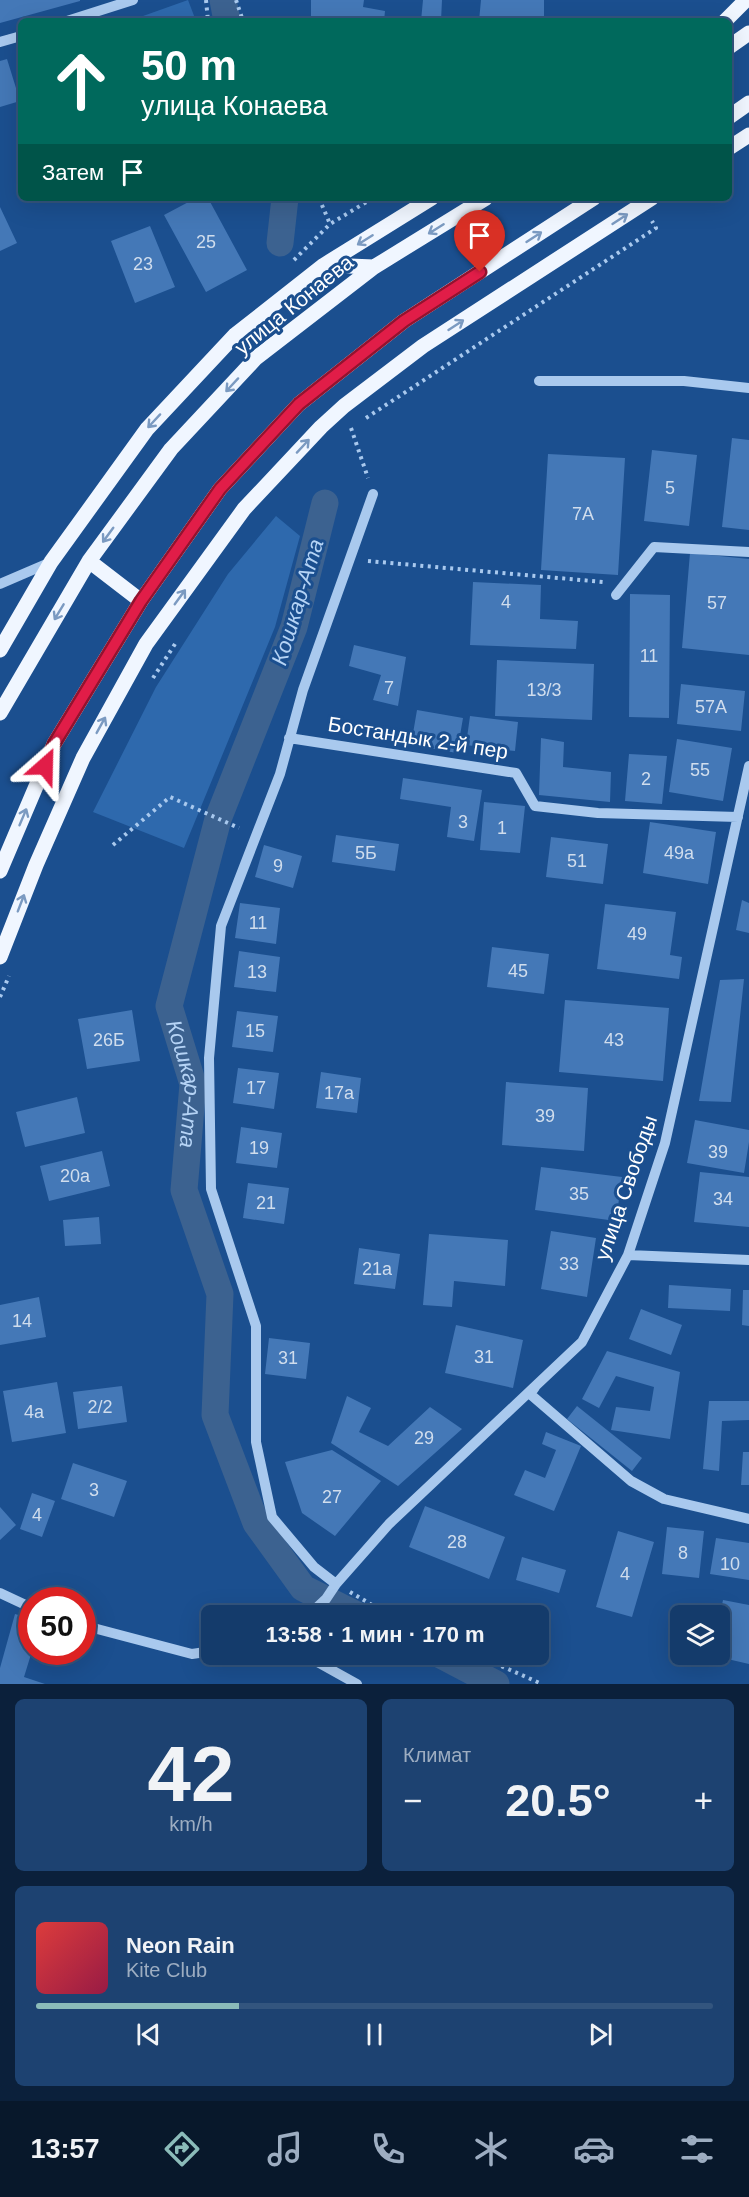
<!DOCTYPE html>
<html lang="ru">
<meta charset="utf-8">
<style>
body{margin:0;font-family:Arial,sans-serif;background:#1d4271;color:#f1f3f6;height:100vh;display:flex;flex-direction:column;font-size:22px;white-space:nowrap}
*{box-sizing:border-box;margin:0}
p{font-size:20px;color:#9dadc1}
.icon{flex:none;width:33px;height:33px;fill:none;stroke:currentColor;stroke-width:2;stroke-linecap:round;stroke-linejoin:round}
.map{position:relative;height:1684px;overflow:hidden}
.sheet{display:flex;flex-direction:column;gap:15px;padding:15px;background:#0b203b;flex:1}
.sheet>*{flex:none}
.top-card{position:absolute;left:18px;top:18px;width:714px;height:183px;border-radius:9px;box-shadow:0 6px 24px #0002,0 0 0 2px #33557e;background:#00695c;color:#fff;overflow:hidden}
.fabs{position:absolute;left:670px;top:1605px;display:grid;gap:12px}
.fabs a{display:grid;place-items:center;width:60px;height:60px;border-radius:9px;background:#143b6b;box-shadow:0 6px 24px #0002,0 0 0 2px #33557e;font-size:30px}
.speed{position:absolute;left:18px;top:1587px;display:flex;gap:12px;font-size:30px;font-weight:700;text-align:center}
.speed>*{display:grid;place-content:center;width:78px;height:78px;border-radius:50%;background:#143b6b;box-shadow:0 6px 24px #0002,0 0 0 2px #33557e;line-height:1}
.speed .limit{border:9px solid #d22;background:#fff;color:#111}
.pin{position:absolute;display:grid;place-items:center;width:51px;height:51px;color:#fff;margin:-62px -26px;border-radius:50% 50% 50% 0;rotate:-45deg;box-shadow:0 0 6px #0007}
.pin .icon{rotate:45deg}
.me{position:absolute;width:66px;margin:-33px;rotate:25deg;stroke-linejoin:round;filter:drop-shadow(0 0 4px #0008)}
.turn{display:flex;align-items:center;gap:21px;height:126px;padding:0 24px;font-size:27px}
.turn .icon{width:78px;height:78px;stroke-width:2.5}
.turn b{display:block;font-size:42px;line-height:51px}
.then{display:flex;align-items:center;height:57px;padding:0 24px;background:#0003;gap:12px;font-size:22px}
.big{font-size:45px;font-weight:700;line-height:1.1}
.sheet .tile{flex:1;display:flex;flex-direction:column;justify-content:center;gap:9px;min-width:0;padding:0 21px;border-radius:9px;background:#1d4271}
.sheet .dial{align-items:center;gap:0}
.dial b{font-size:78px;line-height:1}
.song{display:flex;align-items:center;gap:18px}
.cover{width:72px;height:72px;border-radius:9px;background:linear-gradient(135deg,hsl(0 70% 55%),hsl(340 70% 35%))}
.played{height:6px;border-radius:3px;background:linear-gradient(90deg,#8bbbb9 30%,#33557e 30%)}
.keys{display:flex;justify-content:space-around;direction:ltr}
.heat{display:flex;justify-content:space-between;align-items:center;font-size:33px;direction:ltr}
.sheet .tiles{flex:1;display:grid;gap:15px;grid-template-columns:1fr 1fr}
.tile:last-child{grid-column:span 2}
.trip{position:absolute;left:201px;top:1605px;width:348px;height:60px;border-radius:9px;background:#143b6b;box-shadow:0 6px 24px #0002,0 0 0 2px #33557e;font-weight:700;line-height:60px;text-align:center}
.tabs{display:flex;height:96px;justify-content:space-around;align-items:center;background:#08182b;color:#9dadc1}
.tabs .icon{width:42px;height:42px}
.tabs .current{color:#8bbbb9}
.tabs b{font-size:27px;color:#f1f3f6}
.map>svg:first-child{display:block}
.green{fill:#2e69ad}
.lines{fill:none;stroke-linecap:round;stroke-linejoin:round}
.canal{stroke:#3c6290;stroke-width:27}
.building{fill:#4478b7}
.path{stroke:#a9c9ee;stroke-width:4;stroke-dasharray:3 4.5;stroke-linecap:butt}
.minor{stroke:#a9c9ee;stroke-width:10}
.major{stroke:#f0f6ff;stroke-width:15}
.oneway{stroke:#7b9ac1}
.route-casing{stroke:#92132f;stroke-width:15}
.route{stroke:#e11d48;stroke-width:10}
.labels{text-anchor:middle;stroke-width:6;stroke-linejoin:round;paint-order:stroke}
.number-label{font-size:18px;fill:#d0dded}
.street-label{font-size:21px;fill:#fff;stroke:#1b4f8f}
.water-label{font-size:22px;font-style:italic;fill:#b5d3f5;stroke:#1b4f8f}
</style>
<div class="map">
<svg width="749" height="1684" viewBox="0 0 749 1684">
<rect width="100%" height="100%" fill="#1b4f8f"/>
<!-- green -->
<path class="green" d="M188,0L196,21H129Z
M276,516L300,536L275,627L184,848L93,812L156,687L228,574Z"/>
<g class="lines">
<!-- canal -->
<g class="canal">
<path d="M223,0L227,21"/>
<path d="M280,243L285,198"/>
<path id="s1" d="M325,503L294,627L218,819L169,1006L193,1084L184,1190L220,1294L215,1415L256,1523L303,1588L359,1616"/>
<path d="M439,1654L496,1684"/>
</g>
</g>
<!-- building -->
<path class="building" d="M0,0H80V1L0,23Z
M311,0H364L363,7L385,11L384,21H311Z
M423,0H442L441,21H421Z
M481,0H544V20L503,18V21H479Z
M7,59L20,101L0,107V61Z
M196,198H208L247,270L206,292L164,215Z
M0,207L17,243L0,251Z
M150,226L175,287L135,303L111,241Z
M732,438L749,440V530L722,527Z
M652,450L697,455L689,526L644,521Z
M548,454L625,458L618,575L541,570Z
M690,553L749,559V655L682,648Z
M473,582L541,585L540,619L578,621L576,649L470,645Z
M630,594L670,595L669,718L629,717Z
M354,645L406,657L398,706L373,700L381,675L349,666Z
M497,660L594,664L592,720L495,716Z
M681,684L745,691L741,731L677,724Z
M417,710L463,718L457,753L411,745Z
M470,716L518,722L515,751L466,745Z
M541,738L564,742L563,767L611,772L610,802L539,795Z
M677,739L732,748L723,801L669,792Z
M629,754L667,756L662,804L625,801Z
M403,778L482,790L474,841L447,837L451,807L400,799Z
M484,802L525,806L520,853L480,850Z
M650,822L716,832L708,884L643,873Z
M336,835L399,844L395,871L332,862Z
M551,837L608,844L603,884L546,877Z
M264,845L302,856L293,888L255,877Z
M742,900L749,903V933L736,930Z
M240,903L280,908L276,944L235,938Z
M605,904L676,912L670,955L682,957L679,979L597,969Z
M492,947L549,954L544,994L487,987Z
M239,951L280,957L276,992L234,987Z
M744,979L731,1102L699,1101L720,980Z
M565,1000L669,1008L663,1081L559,1072Z
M132,1010L140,1061L87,1069L78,1019Z
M237,1011L278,1016L273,1052L232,1047Z
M238,1068L279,1073L274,1109L233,1103Z
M321,1072L361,1078L357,1113L316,1108Z
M506,1082L588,1088L584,1151L502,1145Z
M77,1097L85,1133L25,1147L16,1112Z
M695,1120L749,1130V1142L744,1173L687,1163Z
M241,1127L282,1133L277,1168L236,1163Z
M102,1151L110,1186L49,1201L40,1166Z
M541,1167L622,1177L616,1221L535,1210Z
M700,1172L749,1177V1227L694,1222Z
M248,1183L289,1188L284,1224L243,1218Z
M99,1217L101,1244L65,1246L63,1220Z
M551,1231L596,1238L587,1297L541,1289Z
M429,1234L508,1240L505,1286L454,1281L452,1307L423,1305Z
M359,1248L400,1254L395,1289L354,1284Z
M669,1285L731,1289L730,1311L668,1308Z
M743,1290H749V1326L742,1325Z
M39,1297L46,1337L0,1345V1305Z
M641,1309L682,1325L671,1355L629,1339Z
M456,1325L523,1340L513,1388L445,1373Z
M269,1338L310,1343L306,1379L265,1374Z
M607,1351L680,1372L670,1439L611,1430L616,1407L650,1411L654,1387L616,1376L599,1408L582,1399Z
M57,1382L66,1433L12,1442L3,1391Z
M122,1386L127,1422L78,1429L73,1392Z
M347,1396L371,1408L359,1432L388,1446L430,1407L462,1429L398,1486L331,1443Z
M709,1401H749V1420L722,1421L719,1471L703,1469Z
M577,1406L642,1458L632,1471L567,1419Z
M546,1432L581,1446L554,1511L514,1495L525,1470L545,1478L556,1450L542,1444Z
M332,1450L381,1481L335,1536L302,1513L285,1462Z
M743,1452H749V1485H741Z
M73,1463L127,1481L114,1517L61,1499Z
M32,1493L55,1501L42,1537L20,1529Z
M425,1506L505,1537L489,1579L409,1547Z
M0,1507L16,1525L0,1540Z
M667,1527L704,1531L699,1578L662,1574Z
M618,1531L654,1542L632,1617L596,1607Z
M716,1538L749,1543V1580L710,1574Z
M522,1557L566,1570L559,1593L516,1580Z
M723,1600L749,1605V1664L710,1655L720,1654V1615Z
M15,1614L32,1619V1651L24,1677L45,1684H0V1668Z"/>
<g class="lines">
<!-- path -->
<path class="path" d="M206,0L208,21
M236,0L243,21
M319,198L330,224
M294,260L330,224L373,198
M366,418L656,228L652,221
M351,428L368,478
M368,561L603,582
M153,678L175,644
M113,845L170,797L239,828
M0,997L9,976
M350,1592L391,1616
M474,1654L542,1684"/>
<!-- minor -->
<path class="minor" d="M67,21L133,0
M0,42L21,36
M539,381H684L749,388
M0,584L51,562
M616,595L654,547L749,552
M289,738L516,773L535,806L598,813L738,817
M628,1255L749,1260
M535,1387L530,1394L631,1481L664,1499L749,1519
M336,1584L314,1567L272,1517L256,1442V1326L211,1189L209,1058L221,926L280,774L303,690L373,494
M0,1593L32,1608
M308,1616L326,1599L336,1584L389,1524L582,1342L628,1255L665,1143L749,766
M82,1625L192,1654L212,1651
M303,1654L357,1684"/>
<!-- major -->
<path class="major" d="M725,21L746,0
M729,47L749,33
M729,117L749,103
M729,148L749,135
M324,265L374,267
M89,561L141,601
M0,650L51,562L147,429L235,335L324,265L432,198
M0,713L89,561L171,449L256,358L374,267L486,198
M0,871L54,744L141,601L220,489L299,404L404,321L594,198
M0,957L36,865L83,758L146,644L244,509L321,427L344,406L423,346L652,198"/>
</g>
<!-- one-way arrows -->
<defs><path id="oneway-shaft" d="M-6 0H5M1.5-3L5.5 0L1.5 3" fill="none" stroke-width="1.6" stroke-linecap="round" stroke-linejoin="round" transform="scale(1.5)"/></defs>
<g class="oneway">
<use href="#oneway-shaft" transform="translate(620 219) rotate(-33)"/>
<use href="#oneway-shaft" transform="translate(436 229) rotate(148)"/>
<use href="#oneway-shaft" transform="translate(534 237) rotate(-33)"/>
<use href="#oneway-shaft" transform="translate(365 240) rotate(148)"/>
<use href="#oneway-shaft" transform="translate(456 325) rotate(-33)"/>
<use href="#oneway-shaft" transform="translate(232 385) rotate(133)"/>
<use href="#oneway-shaft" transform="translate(154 421) rotate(133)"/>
<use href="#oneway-shaft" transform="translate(303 446) rotate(-47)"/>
<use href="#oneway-shaft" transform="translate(108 535) rotate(126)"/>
<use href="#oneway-shaft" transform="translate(180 597) rotate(-54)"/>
<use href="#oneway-shaft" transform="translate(59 612) rotate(121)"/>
<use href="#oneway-shaft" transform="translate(101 725) rotate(-61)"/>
<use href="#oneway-shaft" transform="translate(23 817) rotate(-67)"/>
<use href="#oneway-shaft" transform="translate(21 903) rotate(-69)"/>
</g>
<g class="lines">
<defs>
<path id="route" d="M45,766L54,744L141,601L220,489L299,404L404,321L480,272"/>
</defs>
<!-- route casing -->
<use href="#route" class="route-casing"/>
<!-- route -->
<use href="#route" class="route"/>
</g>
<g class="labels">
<!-- number labels -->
<g class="number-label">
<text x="206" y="248">25</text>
<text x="143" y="270">23</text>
<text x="670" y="494">5</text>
<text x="583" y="520">7А</text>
<text x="506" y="608">4</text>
<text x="717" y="609">57</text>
<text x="649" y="662">11</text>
<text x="389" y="694">7</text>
<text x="544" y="696">13/3</text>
<text x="711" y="713">57А</text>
<text x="700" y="776">55</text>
<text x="646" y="785">2</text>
<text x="463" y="828">3</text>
<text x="502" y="834">1</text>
<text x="366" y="859">5Б</text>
<text x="679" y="859">49а</text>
<text x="577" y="867">51</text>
<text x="278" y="872">9</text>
<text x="258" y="929">11</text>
<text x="637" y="940">49</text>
<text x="518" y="977">45</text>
<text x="257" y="978">13</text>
<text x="255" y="1037">15</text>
<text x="109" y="1046">26Б</text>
<text x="614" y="1046">43</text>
<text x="256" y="1094">17</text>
<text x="339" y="1099">17а</text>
<text x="545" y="1122">39</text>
<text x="259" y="1154">19</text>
<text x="718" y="1158">39</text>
<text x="75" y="1182">20а</text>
<text x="579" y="1200">35</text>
<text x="723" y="1205">34</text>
<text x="266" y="1209">21</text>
<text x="569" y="1270">33</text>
<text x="377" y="1275">21а</text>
<text x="22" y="1327">14</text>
<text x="484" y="1363">31</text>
<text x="288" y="1364">31</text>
<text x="100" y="1413">2/2</text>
<text x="34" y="1418">4а</text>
<text x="424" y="1444">29</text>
<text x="94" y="1496">3</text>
<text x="332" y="1503">27</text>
<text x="37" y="1521">4</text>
<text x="457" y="1548">28</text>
<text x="683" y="1559">8</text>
<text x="730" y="1570">10</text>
<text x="625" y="1580">4</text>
</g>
<!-- street labels -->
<g class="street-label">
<text transform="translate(294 305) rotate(-39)" y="7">улица Конаева</text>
<text transform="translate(418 738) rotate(9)" y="7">Бостандык 2-й пер</text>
<text transform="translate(626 1188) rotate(-71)" y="7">улица Свободы</text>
</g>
<!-- water labels -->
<g class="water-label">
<text transform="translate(297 602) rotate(-73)" y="8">Кошкар-Ата</text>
<text dy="8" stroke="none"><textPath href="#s1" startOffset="608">Кошкар-Ата</textPath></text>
</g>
</g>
</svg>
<div class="fabs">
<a><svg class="icon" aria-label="layers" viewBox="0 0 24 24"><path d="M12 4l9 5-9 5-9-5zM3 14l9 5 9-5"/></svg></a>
</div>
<div class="speed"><div class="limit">50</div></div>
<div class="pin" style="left:480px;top:272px;background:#d93025"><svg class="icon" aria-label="arrive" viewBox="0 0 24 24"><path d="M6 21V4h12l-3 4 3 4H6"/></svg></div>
<svg class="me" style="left:45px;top:766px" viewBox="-20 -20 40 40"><path d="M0-17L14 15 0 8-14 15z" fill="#e11d48" stroke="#fff" stroke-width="4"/></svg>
<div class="trip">13:58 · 1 мин · 170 m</div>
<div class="top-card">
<div class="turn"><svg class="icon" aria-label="ahead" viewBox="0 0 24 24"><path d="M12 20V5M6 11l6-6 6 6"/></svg><div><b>50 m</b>улица Конаева</div></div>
<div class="then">Затем<svg class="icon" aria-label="arrive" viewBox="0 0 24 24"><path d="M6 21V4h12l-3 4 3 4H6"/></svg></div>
</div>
</div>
<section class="sheet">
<div class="tiles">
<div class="tile dial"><b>42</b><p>km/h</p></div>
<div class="tile"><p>Климат</p>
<div class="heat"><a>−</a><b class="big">20.5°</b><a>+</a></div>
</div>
<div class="tile">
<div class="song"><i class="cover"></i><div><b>Neon Rain</b><p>Kite Club</p></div></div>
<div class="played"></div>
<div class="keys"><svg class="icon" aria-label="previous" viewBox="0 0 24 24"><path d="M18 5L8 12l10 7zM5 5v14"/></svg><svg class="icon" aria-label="pause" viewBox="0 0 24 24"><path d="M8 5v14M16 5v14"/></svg><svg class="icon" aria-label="next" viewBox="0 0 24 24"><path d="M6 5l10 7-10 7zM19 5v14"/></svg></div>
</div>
</div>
</section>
<nav class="tabs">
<b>13:57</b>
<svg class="icon current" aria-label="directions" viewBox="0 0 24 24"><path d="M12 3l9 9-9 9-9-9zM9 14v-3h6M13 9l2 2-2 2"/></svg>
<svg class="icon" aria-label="music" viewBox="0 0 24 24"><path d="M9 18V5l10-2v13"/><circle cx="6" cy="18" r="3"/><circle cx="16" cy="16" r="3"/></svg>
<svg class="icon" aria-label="phone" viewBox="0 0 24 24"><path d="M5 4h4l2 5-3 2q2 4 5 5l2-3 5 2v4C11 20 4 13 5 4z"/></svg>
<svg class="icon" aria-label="climate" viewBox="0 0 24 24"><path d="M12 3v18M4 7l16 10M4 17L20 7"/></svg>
<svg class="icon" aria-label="car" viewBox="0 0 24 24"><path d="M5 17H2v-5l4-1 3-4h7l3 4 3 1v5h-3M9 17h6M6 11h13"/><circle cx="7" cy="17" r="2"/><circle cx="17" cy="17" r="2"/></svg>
<svg class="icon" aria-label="filters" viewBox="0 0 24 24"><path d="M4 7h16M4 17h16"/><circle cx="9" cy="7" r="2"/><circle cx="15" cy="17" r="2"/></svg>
</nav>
